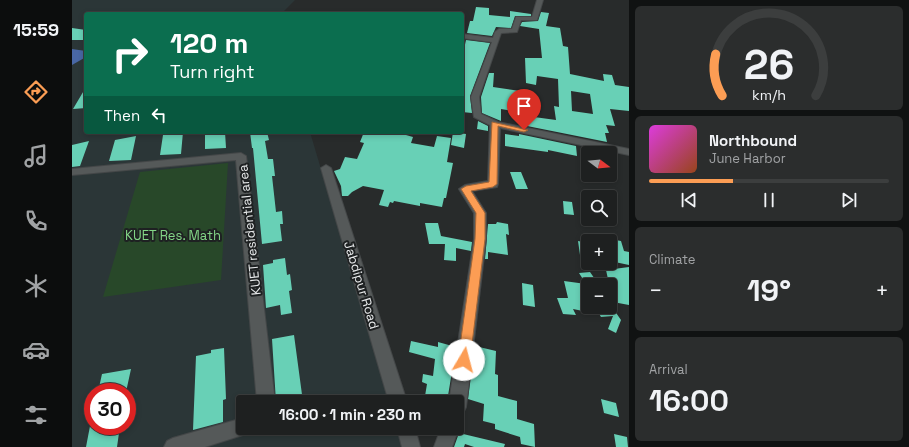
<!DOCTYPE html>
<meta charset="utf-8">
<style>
body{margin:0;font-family:"Space Grotesk",sans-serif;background:#2b2d2d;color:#f1f3f6;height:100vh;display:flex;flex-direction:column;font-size:15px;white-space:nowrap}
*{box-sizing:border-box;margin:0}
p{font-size:13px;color:#a1a3a5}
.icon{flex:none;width:22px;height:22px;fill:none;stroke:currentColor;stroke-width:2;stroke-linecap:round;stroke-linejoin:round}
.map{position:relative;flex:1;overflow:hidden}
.drawer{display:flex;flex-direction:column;gap:6px;padding:6px;background:#101212;width:280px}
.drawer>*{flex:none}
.hud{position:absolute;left:12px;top:12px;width:380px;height:122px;border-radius:4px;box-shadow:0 2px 6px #0003,0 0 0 1px #3c3e3e;background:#0b6e4f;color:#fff;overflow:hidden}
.needle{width:26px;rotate:106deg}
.fabs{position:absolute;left:509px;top:146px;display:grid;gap:8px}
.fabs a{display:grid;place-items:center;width:36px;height:36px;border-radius:4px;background:#1e2020;box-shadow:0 2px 6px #0003,0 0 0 1px #3c3e3e;font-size:20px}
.speed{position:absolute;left:12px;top:383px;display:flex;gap:8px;font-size:20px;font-weight:700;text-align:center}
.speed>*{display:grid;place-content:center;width:52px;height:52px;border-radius:50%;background:#1e2020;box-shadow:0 2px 6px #0003,0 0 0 1px #3c3e3e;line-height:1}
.speed .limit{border:6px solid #d22;background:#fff;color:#111}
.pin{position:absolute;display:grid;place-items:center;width:34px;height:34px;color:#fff;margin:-41px -17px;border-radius:50% 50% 50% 0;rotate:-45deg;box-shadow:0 0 4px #0007}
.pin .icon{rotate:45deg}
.me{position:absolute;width:44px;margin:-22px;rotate:8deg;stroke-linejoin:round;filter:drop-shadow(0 0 3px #0008)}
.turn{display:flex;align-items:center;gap:14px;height:84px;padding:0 20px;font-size:18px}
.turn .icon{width:52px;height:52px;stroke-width:2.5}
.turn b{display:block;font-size:28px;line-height:34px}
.then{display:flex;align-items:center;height:38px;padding:0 20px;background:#0003;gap:8px;font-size:15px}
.big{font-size:30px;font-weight:700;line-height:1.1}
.drawer .card{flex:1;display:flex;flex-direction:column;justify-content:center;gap:6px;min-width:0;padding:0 14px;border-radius:6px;background:#2b2d2d}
.drawer .dial{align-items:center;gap:0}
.dial svg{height:104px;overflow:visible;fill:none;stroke:#3c3e3e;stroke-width:7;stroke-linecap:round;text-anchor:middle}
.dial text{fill:#f1f3f6;stroke:none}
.song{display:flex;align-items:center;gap:12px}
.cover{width:48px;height:48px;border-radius:6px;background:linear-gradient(135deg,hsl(300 70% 55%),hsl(20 70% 35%))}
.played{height:4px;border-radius:2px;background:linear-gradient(90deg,#fc9d54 35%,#3c3e3e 35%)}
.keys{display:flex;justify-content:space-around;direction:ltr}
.heat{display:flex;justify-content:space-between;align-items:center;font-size:22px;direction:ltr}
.trip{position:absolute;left:164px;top:395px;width:228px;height:40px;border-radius:4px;background:#1e2020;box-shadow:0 2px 6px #0003,0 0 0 1px #3c3e3e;font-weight:700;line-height:40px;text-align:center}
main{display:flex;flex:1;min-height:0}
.tab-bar{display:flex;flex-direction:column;width:72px;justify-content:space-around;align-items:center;background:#0c0d0d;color:#a1a3a5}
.tab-bar .icon{width:28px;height:28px}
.tab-bar .on{color:#fc9d54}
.tab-bar b{font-size:18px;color:#f1f3f6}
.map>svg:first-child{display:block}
.built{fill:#2b3637;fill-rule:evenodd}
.green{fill:#284829}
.water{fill:#4967a5}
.building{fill:#68d0b6;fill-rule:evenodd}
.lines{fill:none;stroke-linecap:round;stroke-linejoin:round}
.minor-casing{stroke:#444748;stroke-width:2}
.minor{fill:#555959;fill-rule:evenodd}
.route{fill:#fc9d54;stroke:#a46637}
.labels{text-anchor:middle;stroke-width:4;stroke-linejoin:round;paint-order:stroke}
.street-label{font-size:13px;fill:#e8eaeb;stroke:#1e2122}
.park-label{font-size:13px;fill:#83d586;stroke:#1e2122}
</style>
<main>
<nav class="tab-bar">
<b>15:59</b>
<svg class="icon on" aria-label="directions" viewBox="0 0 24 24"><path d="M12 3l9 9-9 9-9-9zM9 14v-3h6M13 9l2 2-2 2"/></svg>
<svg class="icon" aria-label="music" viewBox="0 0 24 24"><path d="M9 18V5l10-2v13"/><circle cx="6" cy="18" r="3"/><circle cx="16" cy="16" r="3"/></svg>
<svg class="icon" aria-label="phone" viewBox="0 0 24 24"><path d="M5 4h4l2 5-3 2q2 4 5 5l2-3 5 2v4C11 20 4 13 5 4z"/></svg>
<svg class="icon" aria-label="climate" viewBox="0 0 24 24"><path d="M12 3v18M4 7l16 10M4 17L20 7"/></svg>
<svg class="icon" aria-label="car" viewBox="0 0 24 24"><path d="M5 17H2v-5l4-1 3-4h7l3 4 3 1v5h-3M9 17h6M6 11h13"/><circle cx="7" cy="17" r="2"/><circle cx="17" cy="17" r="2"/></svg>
<svg class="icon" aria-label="filters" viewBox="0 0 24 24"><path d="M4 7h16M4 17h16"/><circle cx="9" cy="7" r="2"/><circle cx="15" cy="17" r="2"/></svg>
</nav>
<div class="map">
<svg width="557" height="447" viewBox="0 0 557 447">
<rect width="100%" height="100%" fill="#282b2b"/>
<!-- built -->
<path class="built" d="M0,0H223L209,14H14V132H238L318,402H171V428H326L332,447H0ZM21,392H55V426H21Z"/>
<!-- green -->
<path class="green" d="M156,163L149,280L31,297L68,172Z"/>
<!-- water -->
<path class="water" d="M0,49L14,51V57L0,65Z"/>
<!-- building -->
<path class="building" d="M404,7L417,8V15L438,17V11L459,14V16H443L439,28L424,27L420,36L395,33L398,21H401Z
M469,12L477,13L474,26L488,28L491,46L496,47L498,74L532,81L531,74L540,75L543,85L557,87V111L538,109L543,126L534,125L537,133H533L535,142L450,125V112L461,114L462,117L484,120L482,106L487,107L486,79L465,76L464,85L454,83L453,58H470L467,29L448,26L450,22L466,21ZM499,91L518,94L521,114L500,111Z
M0,28L14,30V40H0Z
M394,40L418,43L398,96L400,113L390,112V58Z
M417,73H422L421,87L455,92V113L429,109V121L410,113L409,97Z
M14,87V108L1,109Z
M406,121L416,126V131L405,129Z
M101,132H111L109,154L88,155L91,135L101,134Z
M133,132H153L154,148L133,149Z
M178,132H195L197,140L193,141L196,159H201L203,176H200L204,212L210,211L211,224H208L210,241L190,244L181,148H180Z
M292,132H335L334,135L341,137L339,143L362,147L365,136L379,138L375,162L381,163L374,198H372L370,207L348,203V206L322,201L321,203L318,202L316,207L307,205L312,190L291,186L280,192L276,196H270L269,186L262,171L268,169L273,157L285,159L292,143L288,142Z
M381,132L394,134L392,148L379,145Z
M433,134L447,136V134L504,146L505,156L476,150V152L433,146Z
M64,136L59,160L37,161L43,140Z
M17,141L8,166L0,167V145Z
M438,172H449L456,189H444Z
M491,201L500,202L502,215L492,214Z
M425,222L436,224L437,235L434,234L436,255L416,252V259H413L416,224H424Z
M353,223H366L369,236L400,242L399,251L384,248V261L372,260L373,244H357Z
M538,239L549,241L552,251L557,252V265L538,261Z
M506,241L516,243V257L508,255Z
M213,258L215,275L218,274L220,290L217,291L220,313L209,315L208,305L194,308L191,265L201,263V260Z
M557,267V305L541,302L534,270Z
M518,272L527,285H516V312L501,309L504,315L491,314L485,298H496L492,281L514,284L507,273Z
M450,283L461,285L463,307L451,305Z
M523,307H540L549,320L544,333L536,329L541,316L529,317Z
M222,335L231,402H204L200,339Z
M339,341L366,347V342L384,347L375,402H352L355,384L350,382L351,374L361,376L363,359L337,352Z
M403,346L424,351L423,374L426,375V396L445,401V419L462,424L463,447L449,444L448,437L423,429V424L411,421L412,404L396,399Z
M152,348L154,399L151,400V422L121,430L124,356L139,353V350Z
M59,369L54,392H26L30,374Z
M529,399L544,403L547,417L532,413Z
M18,426H48L45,447H14Z
M387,433L433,444L432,447H402L393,444L392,447H382Z
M542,434L555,437L556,447H544Z"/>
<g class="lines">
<defs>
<path id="minor" d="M465,0H471L465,20H449L445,32L429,33L407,97L409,114L426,122L557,149V155L428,128L426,184L425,187L400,191L414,213V239L394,407L391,413L385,416V402H377L402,239V213L387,189L393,185L416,181L418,125L402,117L399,97L420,42L390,38V34L421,38L423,32L427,29H440L444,17H460Z
M169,153L174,156L203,402H185L164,160L0,175V169Z
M254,165L259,168L335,402H317L249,168Z
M171,418V428H179L177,433L133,447H92L95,441L101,438Z
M385,423L387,428L380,447H362L369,428H385Z
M325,428H343L348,447H330Z"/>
</defs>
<!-- minor casing -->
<use href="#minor" class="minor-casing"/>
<!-- minor -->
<use href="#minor" class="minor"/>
</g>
<!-- route -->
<path class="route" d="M420,122L456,130L452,132L426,126L425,184L421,187L399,191L413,213V239L398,360L396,364L392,366L387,364L386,360L403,239L404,213L389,189L394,186L417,182Z"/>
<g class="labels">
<!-- street labels -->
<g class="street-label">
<text transform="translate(177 230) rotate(-96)" y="5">KUET residential area</text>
<text transform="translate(290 285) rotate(73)" y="5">Jabdipur Road</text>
</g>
<!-- park labels -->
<g class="park-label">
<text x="101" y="240">KUET Res. Math</text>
</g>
</g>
</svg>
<div class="fabs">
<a><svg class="needle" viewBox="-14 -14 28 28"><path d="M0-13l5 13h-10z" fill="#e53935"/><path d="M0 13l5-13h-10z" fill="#a1a3a5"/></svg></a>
<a><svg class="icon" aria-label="search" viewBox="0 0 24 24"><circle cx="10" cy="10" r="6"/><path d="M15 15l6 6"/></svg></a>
<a>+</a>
<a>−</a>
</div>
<div class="speed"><div class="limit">30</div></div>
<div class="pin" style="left:452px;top:130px;background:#d93025"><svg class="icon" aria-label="arrive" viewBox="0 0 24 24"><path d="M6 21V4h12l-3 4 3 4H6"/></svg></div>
<svg class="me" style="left:392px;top:360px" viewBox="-20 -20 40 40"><circle r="19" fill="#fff"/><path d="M0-13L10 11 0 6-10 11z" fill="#fc9d54"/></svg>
<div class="trip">16:00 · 1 min · 230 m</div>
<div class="hud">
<div class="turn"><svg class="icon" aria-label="right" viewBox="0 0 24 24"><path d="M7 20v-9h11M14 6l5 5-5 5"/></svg><div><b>120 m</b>Turn right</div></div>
<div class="then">Then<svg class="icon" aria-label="left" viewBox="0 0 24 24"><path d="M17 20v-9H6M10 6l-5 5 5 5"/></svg></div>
</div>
</div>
<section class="drawer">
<div class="card dial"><svg viewBox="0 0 100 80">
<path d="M14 69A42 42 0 1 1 86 69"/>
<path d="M14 69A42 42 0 0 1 9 37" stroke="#fc9d54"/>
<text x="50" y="56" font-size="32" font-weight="700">26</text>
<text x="50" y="72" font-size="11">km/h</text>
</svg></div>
<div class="card">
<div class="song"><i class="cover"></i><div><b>Northbound</b><p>June Harbor</p></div></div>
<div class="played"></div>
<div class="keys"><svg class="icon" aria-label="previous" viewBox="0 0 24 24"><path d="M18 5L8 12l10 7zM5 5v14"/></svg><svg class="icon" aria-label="pause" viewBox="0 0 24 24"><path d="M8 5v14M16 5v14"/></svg><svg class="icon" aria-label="next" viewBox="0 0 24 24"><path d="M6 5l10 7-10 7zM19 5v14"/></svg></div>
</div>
<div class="card"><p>Climate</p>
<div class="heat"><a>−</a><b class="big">19°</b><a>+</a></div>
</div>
<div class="card"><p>Arrival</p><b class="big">16:00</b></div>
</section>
</main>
